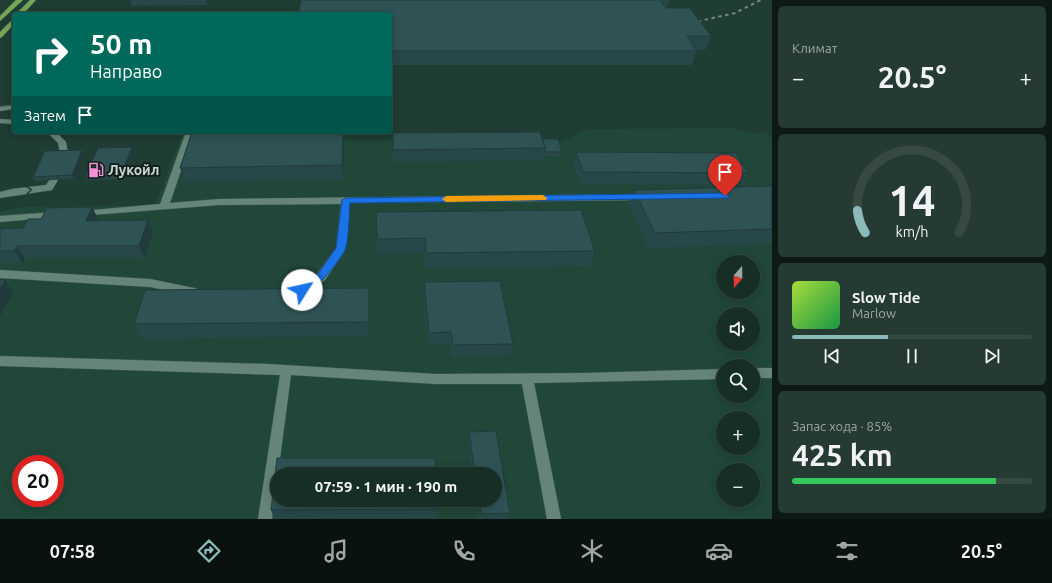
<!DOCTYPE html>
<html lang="ru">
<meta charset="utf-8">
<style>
body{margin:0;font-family:Ubuntu,sans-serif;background:#243a32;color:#f1f3f6;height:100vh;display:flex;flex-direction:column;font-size:15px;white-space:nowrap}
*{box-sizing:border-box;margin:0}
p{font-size:13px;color:#9ea8a7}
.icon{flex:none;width:22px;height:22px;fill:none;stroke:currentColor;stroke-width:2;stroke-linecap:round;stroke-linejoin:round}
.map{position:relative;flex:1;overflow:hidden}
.sheet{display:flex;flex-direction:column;gap:6px;padding:6px;background:#0d1915;width:280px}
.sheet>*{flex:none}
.top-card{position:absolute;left:12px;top:12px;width:380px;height:122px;border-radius:4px;box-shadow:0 2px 10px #0003,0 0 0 1px #364a43;background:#00695c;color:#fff;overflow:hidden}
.needle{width:26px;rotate:200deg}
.fabs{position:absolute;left:716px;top:255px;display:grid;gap:8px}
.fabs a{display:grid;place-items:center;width:44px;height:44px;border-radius:50%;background:#172e26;box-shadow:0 2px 10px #0003,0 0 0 1px #364a43;font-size:20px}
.speed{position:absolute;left:12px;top:455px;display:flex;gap:8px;font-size:20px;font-weight:700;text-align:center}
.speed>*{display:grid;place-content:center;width:52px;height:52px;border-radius:50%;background:#172e26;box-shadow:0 2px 10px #0003,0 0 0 1px #364a43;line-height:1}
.speed .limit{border:6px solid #d22;background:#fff;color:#111}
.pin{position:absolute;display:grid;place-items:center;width:34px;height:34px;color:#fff;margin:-41px -17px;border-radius:50% 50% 50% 0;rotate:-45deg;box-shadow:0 0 4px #0007}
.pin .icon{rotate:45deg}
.me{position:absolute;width:44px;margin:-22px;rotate:55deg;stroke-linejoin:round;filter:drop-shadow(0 0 3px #0008)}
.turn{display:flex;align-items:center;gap:14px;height:84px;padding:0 12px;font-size:18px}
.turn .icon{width:52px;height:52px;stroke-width:2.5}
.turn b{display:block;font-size:28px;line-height:34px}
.then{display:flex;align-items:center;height:38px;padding:0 12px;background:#0003;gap:8px;font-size:15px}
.big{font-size:30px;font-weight:600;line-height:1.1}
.sheet .widget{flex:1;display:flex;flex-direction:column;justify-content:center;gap:6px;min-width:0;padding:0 14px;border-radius:6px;background:#243a32}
.sheet .dial{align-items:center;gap:0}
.dial svg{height:104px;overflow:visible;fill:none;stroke:#364a43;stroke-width:7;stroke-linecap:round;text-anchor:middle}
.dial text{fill:#f1f3f6;stroke:none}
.song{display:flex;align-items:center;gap:12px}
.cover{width:48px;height:48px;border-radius:6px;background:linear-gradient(135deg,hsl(80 70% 55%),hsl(140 70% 35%))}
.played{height:4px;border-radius:2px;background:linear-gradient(90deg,#8bbbb9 40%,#364a43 40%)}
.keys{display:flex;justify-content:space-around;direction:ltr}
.heat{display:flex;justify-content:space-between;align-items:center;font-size:22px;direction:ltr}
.charge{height:6px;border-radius:3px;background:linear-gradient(90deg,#34c759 85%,#364a43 0)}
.trip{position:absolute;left:270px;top:467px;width:232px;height:40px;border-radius:20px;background:#172e26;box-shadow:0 2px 10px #0003,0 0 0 1px #364a43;font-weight:600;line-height:40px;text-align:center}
.tabs{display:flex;height:64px;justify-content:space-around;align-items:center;background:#09120f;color:#9ea8a7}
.tabs .icon{width:28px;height:28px}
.tabs .on{color:#8bbbb9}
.tabs b{font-size:18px;color:#f1f3f6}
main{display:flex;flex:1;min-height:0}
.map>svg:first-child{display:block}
.built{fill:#204738;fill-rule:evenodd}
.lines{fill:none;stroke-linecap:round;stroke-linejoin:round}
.service-casing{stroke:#3f5a50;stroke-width:1}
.primary-casing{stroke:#3f5a50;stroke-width:1}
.service{fill:#658578;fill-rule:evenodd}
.primary{fill:#75a758;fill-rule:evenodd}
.rail{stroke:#718980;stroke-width:2;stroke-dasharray:3.5 3.5;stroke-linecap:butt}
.wall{fill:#284749}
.shaded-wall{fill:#213a3c}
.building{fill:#2f5355;stroke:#213a3c}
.oneway{stroke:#2c3f38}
.route{fill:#1a73e8;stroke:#114b97}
.slow{fill:#f59e0b}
.labels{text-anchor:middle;stroke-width:4;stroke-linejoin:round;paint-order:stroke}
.poi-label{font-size:14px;font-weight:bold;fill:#c7d8d1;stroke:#14211c;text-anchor:start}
</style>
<main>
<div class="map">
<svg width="772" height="519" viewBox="0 0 772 519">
<rect width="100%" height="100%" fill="#1f3d32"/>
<!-- built -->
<path class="built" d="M733,128L751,133L767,132L772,139V519H0V316L13,292L0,291V212L21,207L155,205L183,132H231L241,141L344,140L557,144L589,129ZM723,262H753V292H723ZM723,314H753V344H723ZM723,366H753V396H723ZM723,418H753V448H723ZM21,464H55V498H21ZM723,470H753V500H723ZM277,474H495V500H277Z"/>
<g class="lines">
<defs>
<path id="service" d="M14,105V109L0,111V107Z
M0,119L14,120V124L0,123Z
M47,132H56L66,142L68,155L67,157H61L58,143Z
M186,132H194L170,203L219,199L645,194L650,197L645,200L350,203L344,252L325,280L306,293H288L287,290L288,287L300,286L317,274L336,248L341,204L219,205L79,216L77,214L79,212L82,211L160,204Z
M54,177L58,180L52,190L0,198V192L12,189L46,185L51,178Z
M56,212L61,215L59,217L0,222V216Z
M0,270L150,279L194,288L198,289L199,292L198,295L194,296L150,287L0,278Z
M0,356L268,364L436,374L585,373L723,369V379L534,383L561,519H547L522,384H436L291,375L272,519H258L280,375L0,366Z
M753,368H772V378H753Z"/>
<path id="primary" d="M16,0H23L0,21V16Z
M30,0H36L23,14H16Z
M14,18V24L2,37L0,38V32Z"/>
</defs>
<!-- service casing -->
<use href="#service" class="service-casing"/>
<!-- primary casing -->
<use href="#primary" class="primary-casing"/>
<!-- service -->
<use href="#service" class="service"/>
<!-- primary -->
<use href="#primary" class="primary"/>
<!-- rail -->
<path class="rail" d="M691,23L735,13L761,0"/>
</g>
<!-- wall -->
<path class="wall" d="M130,0H209L207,5L132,6Z
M301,0H669L667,7H665L666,8L711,36L705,50H696L697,51L692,65H390V14Z
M192,132H344V140L343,179L185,182L180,168Z
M393,133L542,139L562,152L561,156H544L543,160L393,162Z
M82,150L84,154L74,179L35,181L33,177Z
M133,151L123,179L87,180L85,176Z
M576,152L748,173L742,185L580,184L573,164Z
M772,186V244L648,248L628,205L634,190Z
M92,207L98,219L97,221L153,232L144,258H25L22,263H0V229L23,228L41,219Z
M376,212L595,251L590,266L425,268L424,253L377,254Z
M424,282L513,344L510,355L451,357L450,344H428L423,294Z
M369,288V336L141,339L134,324Z
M496,431L510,513L508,519H479L476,500H495V474H472L468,439L469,432Z
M438,509L436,518L274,519L271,510Z"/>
<!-- shaded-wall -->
<path class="shaded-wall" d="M206,0H209L207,5Z
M343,132H344V140L343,179L342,165Z
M132,147L133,151L123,179L121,175Z
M82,150L84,154L74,179L72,175Z
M92,207L98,219L92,233L86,221Z
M148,220L153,232L144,258L139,246Z
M17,246L25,258L22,263L15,251Z
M5,280L13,292L0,316V289Z"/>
<!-- building -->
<path class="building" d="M301,0H660L666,8H690L711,36H687L697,51H390V14H298Z
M234,13H264V14H234Z
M192,132H343L342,165L180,168Z
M540,132L545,148L393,150V133Z
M542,139H558L562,152H545V148Z
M132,147L121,175L85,176L98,148Z
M82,150L72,175L33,177L45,151Z
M576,152L736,153L748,173L583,172Z
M772,186V229L655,233L634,190Z
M92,207L86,221L148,220L139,246H17L15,251H0V229L23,228L28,219H41L47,208Z
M581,210L595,251L426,253L425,238L377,239L376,212Z
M0,280H5L0,289Z
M500,281L513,344L453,345L451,332L429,333L424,282Z
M369,288V322L134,324L145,290Z
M496,431L510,513L481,514L479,500H495V474H475L469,432Z
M277,458H435L436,474H277V500H437L438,509L271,510Z"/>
<!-- one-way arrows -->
<defs><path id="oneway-chevron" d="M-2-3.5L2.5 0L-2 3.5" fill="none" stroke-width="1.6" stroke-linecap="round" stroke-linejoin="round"/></defs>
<use class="oneway" href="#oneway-chevron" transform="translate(29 190) rotate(-5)"/>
<!-- route -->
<path class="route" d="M725,193L729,196L728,198L350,203C349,214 349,241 345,250C339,261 313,297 299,292L298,290L318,274L336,248L342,200L346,198Z"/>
<!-- slow -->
<path class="slow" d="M543,195L547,198L546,200L446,202L442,199L446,196Z"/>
<!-- icons -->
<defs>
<symbol id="fuel-bare" viewBox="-9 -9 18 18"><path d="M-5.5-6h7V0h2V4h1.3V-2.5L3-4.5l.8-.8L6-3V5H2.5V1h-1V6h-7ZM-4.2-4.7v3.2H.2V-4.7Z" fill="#f391d5" stroke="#14211c" stroke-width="2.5" paint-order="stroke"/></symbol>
</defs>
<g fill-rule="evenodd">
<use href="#fuel-bare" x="85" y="159" width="22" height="22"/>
</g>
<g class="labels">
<!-- poi labels -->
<g class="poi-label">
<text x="108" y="175">Лукойл</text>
</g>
</g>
</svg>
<div class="fabs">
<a><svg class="needle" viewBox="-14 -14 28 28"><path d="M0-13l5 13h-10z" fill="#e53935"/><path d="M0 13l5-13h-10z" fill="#9ea8a7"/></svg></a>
<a><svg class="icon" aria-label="sound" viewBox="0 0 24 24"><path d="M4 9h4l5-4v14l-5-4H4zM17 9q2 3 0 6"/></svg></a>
<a><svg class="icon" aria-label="search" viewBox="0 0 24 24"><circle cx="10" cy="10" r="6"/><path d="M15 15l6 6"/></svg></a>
<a>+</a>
<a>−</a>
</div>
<div class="speed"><div class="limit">20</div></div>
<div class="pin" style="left:725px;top:196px;background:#d93025"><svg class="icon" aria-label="arrive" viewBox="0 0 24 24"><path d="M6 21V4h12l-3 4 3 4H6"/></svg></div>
<svg class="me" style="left:302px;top:290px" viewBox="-20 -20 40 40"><circle r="19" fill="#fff"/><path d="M0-13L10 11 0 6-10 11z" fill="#1a73e8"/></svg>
<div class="trip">07:59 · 1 мин · 190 m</div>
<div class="top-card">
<div class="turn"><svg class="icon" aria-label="right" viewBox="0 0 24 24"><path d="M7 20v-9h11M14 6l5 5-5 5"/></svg><div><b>50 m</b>Направо</div></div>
<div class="then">Затем<svg class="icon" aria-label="arrive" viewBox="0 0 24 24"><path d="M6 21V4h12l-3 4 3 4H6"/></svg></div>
</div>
</div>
<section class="sheet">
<div class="widget"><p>Климат</p>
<div class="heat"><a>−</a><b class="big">20.5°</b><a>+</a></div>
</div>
<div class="widget dial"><svg viewBox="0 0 100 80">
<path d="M14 69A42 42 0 1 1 86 69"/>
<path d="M14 69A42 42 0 0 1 8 52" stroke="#8bbbb9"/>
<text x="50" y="56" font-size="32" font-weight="700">14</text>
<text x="50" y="72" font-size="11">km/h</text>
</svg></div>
<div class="widget">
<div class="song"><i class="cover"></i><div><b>Slow Tide</b><p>Marlow</p></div></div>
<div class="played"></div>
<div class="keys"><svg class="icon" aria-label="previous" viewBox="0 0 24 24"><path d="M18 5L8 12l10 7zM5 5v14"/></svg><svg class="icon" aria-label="pause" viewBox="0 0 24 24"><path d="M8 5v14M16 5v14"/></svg><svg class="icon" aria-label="next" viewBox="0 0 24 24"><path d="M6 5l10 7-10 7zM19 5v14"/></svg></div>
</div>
<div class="widget"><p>Запас хода · 85%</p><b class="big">425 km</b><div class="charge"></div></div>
</section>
</main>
<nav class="tabs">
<b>07:58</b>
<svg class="icon on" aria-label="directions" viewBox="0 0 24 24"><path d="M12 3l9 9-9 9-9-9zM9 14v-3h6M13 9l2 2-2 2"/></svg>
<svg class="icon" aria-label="music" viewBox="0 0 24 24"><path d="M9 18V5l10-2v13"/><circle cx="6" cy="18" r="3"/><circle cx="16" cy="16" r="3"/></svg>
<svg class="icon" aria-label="phone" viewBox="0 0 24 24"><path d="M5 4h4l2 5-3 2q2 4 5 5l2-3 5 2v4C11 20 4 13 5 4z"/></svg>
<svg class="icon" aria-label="climate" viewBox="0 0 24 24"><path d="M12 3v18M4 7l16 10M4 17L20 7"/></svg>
<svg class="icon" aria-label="car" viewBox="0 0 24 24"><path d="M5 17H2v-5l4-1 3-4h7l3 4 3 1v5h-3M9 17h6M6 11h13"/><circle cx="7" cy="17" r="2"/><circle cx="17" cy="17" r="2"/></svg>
<svg class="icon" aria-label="filters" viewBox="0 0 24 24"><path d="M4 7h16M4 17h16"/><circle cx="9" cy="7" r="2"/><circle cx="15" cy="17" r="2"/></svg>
<b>20.5°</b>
</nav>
